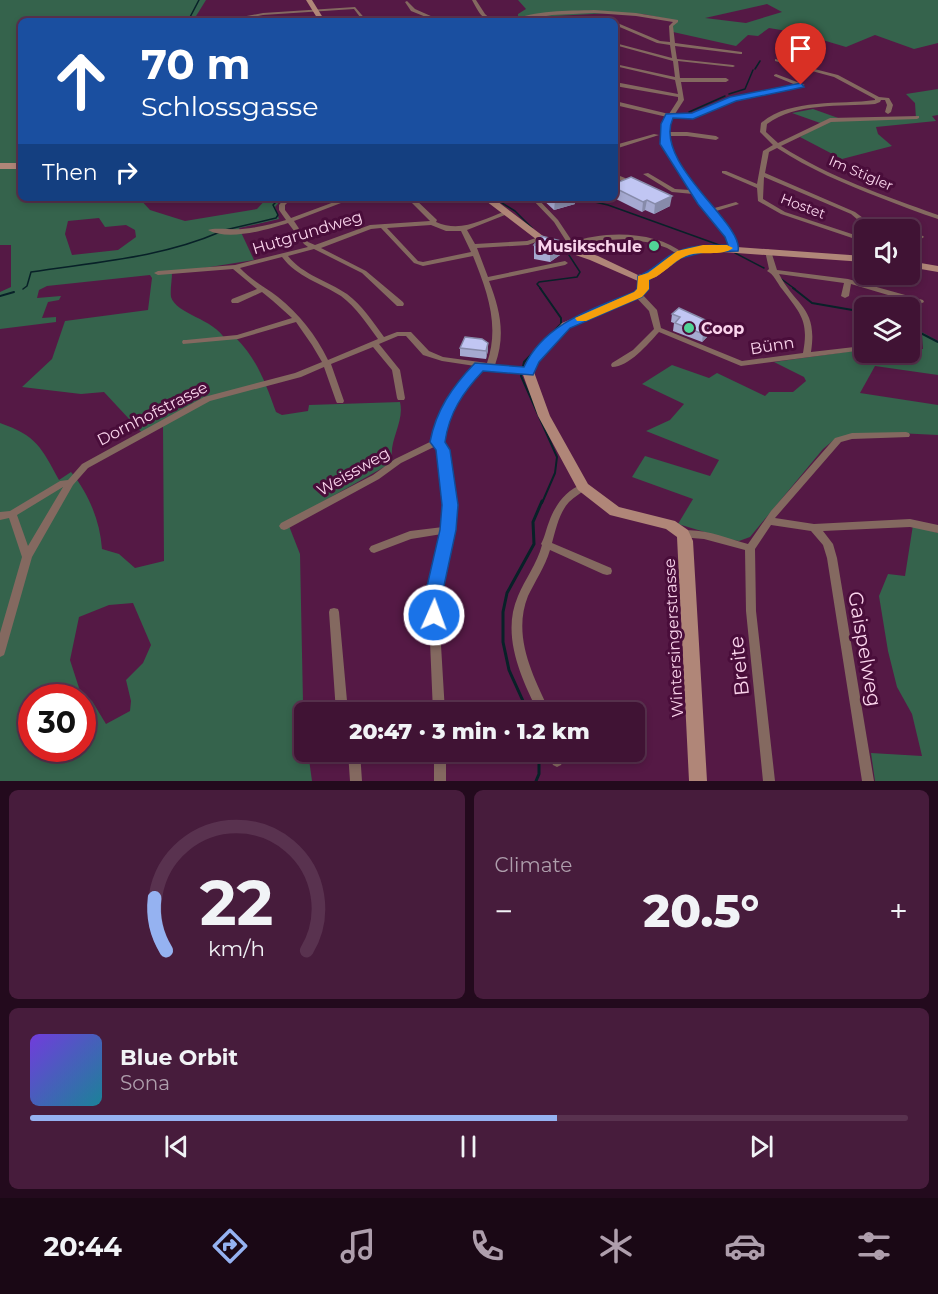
<!DOCTYPE html>
<meta charset="utf-8">
<style>
body{margin:0;font-family:Montserrat,sans-serif;background:#471c3c;color:#f1f3f6;height:100vh;display:flex;flex-direction:column;font-size:22px;white-space:nowrap}
*{box-sizing:border-box;margin:0}
p{font-size:20px;color:#ae9eac}
.icon{flex:none;width:33px;height:33px;fill:none;stroke:currentColor;stroke-width:2;stroke-linecap:round;stroke-linejoin:round}
.map{position:relative;height:781px;overflow:hidden}
.drawer{display:flex;flex-direction:column;gap:9px;padding:9px;background:#230a1d;flex:1}
.drawer>*{flex:none}
.hud{position:absolute;left:18px;top:18px;width:600px;height:183px;border-radius:9px;box-shadow:0 3px 9px #0003,0 0 0 2px #59324f;background:#1a4fa0;color:#fff;overflow:hidden}
.buttons{position:absolute;left:854px;top:219px;display:grid;gap:12px}
.buttons a{display:grid;place-items:center;width:66px;height:66px;border-radius:9px;background:#401334;box-shadow:0 3px 9px #0003,0 0 0 2px #59324f;font-size:30px}
.speed{position:absolute;left:18px;top:684px;display:flex;gap:12px;font-size:30px;font-weight:700;text-align:center}
.speed>*{display:grid;place-content:center;width:78px;height:78px;border-radius:50%;background:#401334;box-shadow:0 3px 9px #0003,0 0 0 2px #59324f;line-height:1}
.speed .limit{border:9px solid #d22;background:#fff;color:#111}
.pin{position:absolute;display:grid;place-items:center;width:51px;height:51px;color:#fff;margin:-62px -26px;border-radius:50% 50% 50% 0;rotate:-45deg;box-shadow:0 0 6px #0007}
.pin .icon{rotate:45deg}
.me{position:absolute;width:66px;margin:-33px;rotate:2deg;stroke-linejoin:round;filter:drop-shadow(0 0 4px #0008)}
.turn{display:flex;align-items:center;gap:21px;height:126px;padding:0 24px;font-size:27px}
.turn .icon{width:78px;height:78px;stroke-width:2.5}
.turn b{display:block;font-size:42px;line-height:51px}
.then{display:flex;align-items:center;height:57px;padding:0 24px;background:#0003;gap:12px;font-size:22px}
.big{font-size:45px;font-weight:800;line-height:1.1}
.drawer .widget{flex:1;display:flex;flex-direction:column;justify-content:center;gap:9px;min-width:0;padding:0 21px;border-radius:9px;background:#471c3c}
.drawer .dial{align-items:center;gap:0}
.dial svg{height:156px;overflow:visible;fill:none;stroke:#59324f;stroke-width:7;stroke-linecap:round;text-anchor:middle}
.dial text{fill:#f1f3f6;stroke:none}
.song{display:flex;align-items:center;gap:18px}
.cover{width:72px;height:72px;border-radius:9px;background:linear-gradient(135deg,hsl(260 70% 55%),hsl(190 70% 35%))}
.played{height:6px;border-radius:3px;background:linear-gradient(90deg,#95b2f1 60%,#59324f 60%)}
.keys{display:flex;justify-content:space-around;direction:ltr}
.heat{display:flex;justify-content:space-between;align-items:center;font-size:33px;direction:ltr}
.drawer .tiles{flex:1;display:grid;gap:9px;grid-template-columns:1fr 1fr}
.widget:last-child{grid-column:span 2}
.trip{position:absolute;left:294px;top:702px;width:351px;height:60px;border-radius:9px;background:#401334;box-shadow:0 3px 9px #0003,0 0 0 2px #59324f;font-weight:800;line-height:60px;text-align:center}
.menu{display:flex;height:96px;justify-content:space-around;align-items:center;background:#1a0815;color:#ae9eac}
.menu .icon{width:42px;height:42px}
.menu .active{color:#95b2f1}
.menu b{font-size:27px;color:#f1f3f6}
.map>svg:first-child{display:block}
.green{fill:#35634c;fill-rule:evenodd}
.lines{fill:none;stroke-linecap:round;stroke-linejoin:round}
.stream-far2{stroke:#082128;stroke-width:1.5}
.stream-far1{stroke:#082128;stroke-width:2}
.stream{stroke:#082128;stroke-width:3}
.street{fill:#846960;fill-rule:evenodd}
.secondary{fill:#b08678;fill-rule:evenodd}
.wall{fill:#a6aad1}
.shaded-wall{fill:#878baa}
.building{fill:#c1c6f3;stroke:#878baa;stroke-width:1.5}
.route{fill:#1a73e8;stroke:#114b97;stroke-width:1.5}
.slow{fill:#f59e0b}
.poi-dot{fill:#51d397;stroke:#490d3a;stroke-width:2}
.labels{text-anchor:middle;stroke-width:6;stroke-linejoin:round;paint-order:stroke}
.far-street-label{font-size:14px;fill:#fad4ec;stroke:#490d3a}
.street-label{font-size:16px;fill:#fad4ec;stroke:#490d3a}
.poi-label{font-size:16px;font-weight:bold;fill:#fad4ec;stroke:#490d3a;text-anchor:end}
.near-street-label{font-size:20px;fill:#fad4ec;stroke:#490d3a}
</style>
<div class="map">
<svg width="938" height="781" viewBox="0 0 938 781">
<rect width="100%" height="100%" fill="#551945"/>
<!-- green -->
<path class="green" d="M0,0H206L193,21H21V165H0Z
M518,0H938V43L914,49L875,35L846,47L799,33L769,28L758,36L748,35L736,46L673,32V20L643,14L611,13L518,18V14L526,9ZM767,4L782,12L746,23L705,18Z
M938,89V115L932,116L936,121L876,127L878,134L892,146L842,159L800,137L823,124L792,113L813,109L841,119H916L915,103L906,94Z
M0,167L21,168V198H139L150,210L185,221L257,209L267,198H283L275,207L279,219L239,228L254,260L172,273C172,280 170,290 171,297C176,314 214,319 225,339L236,338C258,360 266,385 276,412L282,415L308,411L309,405L400,402C405,423 387,442 393,462L317,505L289,526L300,554L304,752H308L312,781H0V423C37,436 41,447 59,480L71,472C89,494 100,521 102,549L119,554L135,568L164,561L163,426L144,435L104,392L81,394L22,387L52,359L65,321L148,310L152,278L150,275L47,286L39,290L37,298L61,296L59,300L48,302L42,318L56,317V322L0,329V292L11,287V245H0ZM99,218L105,227L126,225L135,230L136,237L118,250L72,255L65,234L68,221ZM133,603L151,645L143,663L126,680L131,701L130,711L106,724L92,701L80,691L70,660L79,617L109,605ZM32,698H82V748H32Z
M909,325L938,341V375L875,366L860,393L938,405V435L897,433L835,439L823,449L750,537L739,541L728,539L678,524L693,499L632,477L645,456L710,476L719,460L646,431L670,420L684,404L642,384L672,365L709,378L717,373L765,396L769,392H793L806,381L804,377L774,362L860,350H864V352H909V349H923L922,335L909,328Z
M913,525L938,533V781H875L871,753L922,756L912,714L897,687L888,651L879,596L888,574L905,576Z"/>
<g class="lines">
<!-- stream-far2 -->
<path class="stream-far2" d="M188,21L199,0
M755,69L760,61
M729,94L745,89L753,70
M689,112L725,96
M494,198L515,211L532,228
M577,198L608,205L722,246
M225,230L276,218L278,215L273,205L280,198
M735,253L764,268
M780,278L795,289
M23,289L27,286L31,272C95,262 160,258 220,232
M541,289L537,284L539,282L577,277L580,272L567,252"/>
<!-- stream-far1 -->
<path class="stream-far1" d="M540,288L561,318V324L524,362L521,376L557,457L555,473L542,503
M793,288L812,303L864,312
M0,296L14,292
M909,327L938,342"/>
<!-- stream -->
<path class="stream" d="M528,712L509,670L503,642V612L507,593L534,544L533,522L542,501
M536,781L539,774V752"/>
<!-- street -->
<path class="street" d="M472,0H476L485,14L493,21C482,21 477,9 472,0Z
M407,1L415,9L442,21H436L411,11L405,2Z
M355,7L367,21H363L354,9L263,15L230,21H220L263,13Z
M594,10L636,13L678,20V22L673,26L675,43L742,52V54H740L675,46L677,59L733,65L735,66L733,67L678,61L680,78H726L729,80L726,82H681L684,100L675,114H692L731,97L796,85L774,76V75L776,74L805,85L734,99L693,118H673L669,124L668,132H687L716,136L719,138L716,140L687,136H668V145L703,201L711,209L736,202L739,204L713,212L734,236L737,249L736,250H732L728,236L699,203L693,194L672,192L643,174L648,173L675,189L690,190L662,145L663,135L661,134L663,133V124L667,117L615,105V101L669,114L678,100V97L615,86V82L678,94L675,80L615,66V64L675,77L673,61L615,45V43L672,58L670,45L657,43L615,25V22L660,41L670,42L669,26L673,22L636,16L594,13L552,15L518,21H510C535,10 567,11 594,10Z
M775,59L838,75L879,97L889,98L893,105L891,112L888,114L885,112L887,105L885,100H881L880,102L875,104C840,107 797,102 767,124L766,132L778,143L830,118L919,116V118L917,119L831,122L781,146C829,177 885,196 938,215V219C919,213 900,205 881,198C845,184 809,169 777,148L769,152L765,173L855,212L863,218L865,221L901,230H886L866,226L867,230H864V232L862,231L858,220L851,214L764,177L763,199L785,212L864,238V242L781,214L758,201L757,188L722,173V171H726L757,184L763,151L773,145L760,132L761,123C790,98 840,105 875,100V99L834,77L775,61Z
M654,134L659,135L615,149V145Z
M615,174L625,178L626,179L623,181L615,178Z
M285,198H292L285,205V210L291,218L345,198H354L294,221L308,242L315,245L370,225L430,221L407,198H414L436,219L437,220L436,222C461,233 481,220 506,211H510V213L467,230L475,244L527,241L539,237L541,238V240L528,245L477,248L488,277L565,261L568,263L565,265L489,281C500,310 506,334 495,365L528,369L532,372L528,375L483,368C476,375 469,381 463,389C451,404 445,423 442,442L447,450L455,505L453,530L438,595L445,712H433L428,595L442,534L411,539L374,553L371,552L369,549L371,546L410,531L443,527L445,505L439,450L436,446L401,463L379,479L287,529L284,530L281,529L279,526L281,523L373,475L395,459L434,440C439,410 453,388 475,366L442,361L423,355L406,336H398L379,344L400,370L405,398L404,400H398L397,398L392,370L373,347L331,364L344,401L343,403H337L336,401L324,367L301,377L210,401L88,468L73,485L32,557L5,652L4,655L0,657V633L22,557L9,518L0,520V512L10,511L60,481L68,480L82,464L204,397L295,373L322,362L312,345L296,322L238,339L183,344L182,342L183,340H186L237,335L292,318L273,301L262,292L238,303H232L231,301L232,299L257,289L233,269L158,275L154,273L158,271L235,265L308,247L304,244L288,223C267,230 228,241 208,230C214,227 232,230 242,229C257,228 272,224 286,220L279,210V205ZM431,225L446,231H461L471,252L423,262L418,261L387,228ZM381,228L414,263L423,266L473,256C487,291 500,325 487,363L443,357L429,351L411,332H397L384,337C373,322 362,305 347,294C328,281 303,275 288,256L314,249L362,273L397,306H403L404,304L403,302L366,271L321,248L371,229ZM282,257C297,277 321,283 341,296C356,307 367,324 378,339L328,360C316,335 299,314 278,297C265,287 251,280 240,268ZM63,487L28,546L17,515Z
M531,198H537L558,220L572,241L571,243C604,230 657,231 684,254L683,255H679L667,248L653,243L624,239L593,241L567,249H563L562,248L566,241L554,222Z
M909,231L923,236L924,237L921,239L909,235Z
M768,249L771,251L777,270L848,279L923,300L924,302L920,304L894,297L890,308H884L883,306L888,295L851,284L849,296L845,298L841,296L844,283L779,274C796,307 818,307 811,352L863,346L864,350L741,366L659,332C648,344 629,367 612,367L611,365L612,363L633,350L654,329L649,311L634,295L638,293H641L657,310L661,328L742,361L803,353C809,321 801,314 782,289C777,283 774,274 767,271L769,269L765,251Z
M870,274H877L879,284L878,286H872Z
M906,432L909,433L910,435L909,437L852,439L841,442L775,518L814,524L910,519L938,525V533L910,527L823,531L833,544L837,558L874,781H862L827,558L823,545L811,531L771,525L755,549L756,611L775,781H763L746,611L745,550L704,539L680,537L678,534L680,531C702,527 726,538 748,544L771,511L835,438L852,433Z
M583,484L586,485L588,487C582,493 575,496 569,502C559,513 556,529 552,543L611,568L612,571L611,574L607,575L603,574L550,550C545,567 535,581 528,596C512,636 533,676 550,712H538C521,677 501,635 518,596C525,579 537,564 542,545L541,544C545,537 546,529 549,522C555,505 566,490 583,484Z
M334,608L338,609L339,612L348,712H336L329,612L330,609Z
M348,752H360L362,781H350Z
M434,752H446V781H434Z
M551,752H563V761L561,765L557,767L553,765L551,761Z"/>
<!-- secondary -->
<path class="secondary" d="M306,0H312L325,21H319Z
M0,163H21V169H0Z
M482,198H493L547,239L598,256L638,275L649,273L677,252L709,245L864,256V262L709,251L684,256L656,277L648,279V289L642,297L570,327L538,362L534,372L550,416L588,484L619,507L675,521L688,530L693,541L707,781H689L677,537L666,529L610,515L578,490L538,416L522,372L529,358L562,323L634,293L638,289V281L590,260L541,243Z
M909,261L938,266V272L909,267Z"/>
</g>
<!-- wall -->
<path class="wall" d="M615,180L670,206L654,214L645,210L642,212L614,198Z
M541,198H578L575,199V204L554,210Z
M541,236L560,255L550,262L534,259V245Z
M672,314L714,324L712,332L702,342L673,331L674,323L671,322Z
M460,348L488,350L486,359L460,356Z"/>
<!-- shaded-wall -->
<path class="shaded-wall" d="M672,196L670,206L654,214L655,204Z
M563,198H578L575,199V204L554,210L555,201Z
M647,200L645,210L642,212L643,202Z
M561,241L560,255L550,262V247Z
M714,324L712,332L702,342L703,334Z
M488,343V350L486,359V351Z"/>
<!-- building -->
<path class="building" d="M631,177L672,196L655,204L647,200L643,202L615,188V180L619,182Z
M552,198H563L555,201Z
M541,236L561,241L550,247L534,245Z
M679,308L714,324L703,334L675,323L680,317L672,314Z
M465,337L482,339L488,343L486,351L460,348Z"/>
<!-- route -->
<path class="route" d="M801,83L804,87L736,101L693,119L673,118C652,163 745,224 738,251L704,252L681,258L649,280V289L642,297L570,328L539,362L533,375L483,371C463,392 449,413 445,442L450,450L458,505L456,530L442,595L443,615L440,620L434,622L428,620L425,595L440,530L442,505L436,450L430,442C436,410 452,387 475,363L524,367C544,323 593,309 634,292L637,289L638,276C651,272 659,262 671,255C687,245 709,245 728,245L725,237L698,204L660,144L661,124L666,114L692,113L730,97Z"/>
<!-- slow -->
<path class="slow" d="M703,245H727L733,248C722,257 700,250 686,256C672,262 663,275 649,280V289L642,297L586,321H577L575,318L634,292L637,289L638,276L648,273L677,251Z"/>
<!-- markers -->
<g class="poi-dot">
<circle cx="654" cy="246" r="6"/>
<circle cx="689" cy="328" r="6"/>
</g>
<g class="labels">
<!-- far-street labels -->
<g class="far-street-label">
<text transform="translate(861 173) rotate(23)" y="5">Im Stigler</text>
<text transform="translate(803 206) rotate(21)" y="5">Hostet</text>
</g>
<!-- street labels -->
<g class="street-label">
<text transform="translate(307 232) rotate(-17)" y="6">Hutgrundweg</text>
<text transform="translate(772 345) rotate(-9)" y="6">Bünn</text>
<text transform="translate(152 413) rotate(-27)" y="6">Dornhofstrasse</text>
<text transform="translate(353 471) rotate(-30)" y="6">Weissweg</text>
<text transform="translate(673 638) rotate(-93)" y="6">Wintersingerstrasse</text>
</g>
<!-- poi labels -->
<g class="poi-label">
<text x="642" y="252">Musikschule</text>
<text x="701" y="334" text-anchor="start">Coop</text>
</g>
<!-- near-street labels -->
<g class="near-street-label">
<text transform="translate(865 649) rotate(80)" y="7">Gaispelweg</text>
<text transform="translate(739 666) rotate(-96)" y="7">Breite</text>
</g>
</g>
</svg>
<div class="buttons">
<a><svg class="icon" aria-label="sound" viewBox="0 0 24 24"><path d="M4 9h4l5-4v14l-5-4H4zM17 9q2 3 0 6"/></svg></a>
<a><svg class="icon" aria-label="layers" viewBox="0 0 24 24"><path d="M12 4l9 5-9 5-9-5zM3 14l9 5 9-5"/></svg></a>
</div>
<div class="speed"><div class="limit">30</div></div>
<div class="pin" style="left:801px;top:85px;background:#d93025"><svg class="icon" aria-label="arrive" viewBox="0 0 24 24"><path d="M6 21V4h12l-3 4 3 4H6"/></svg></div>
<svg class="me" style="left:434px;top:615px" viewBox="-20 -20 40 40"><circle r="17" fill="#1a73e8" stroke="#fff" stroke-width="3"/><path d="M0-11L8 9 0 5-8 9z" fill="#fff"/></svg>
<div class="trip">20:47 · 3 min · 1.2 km</div>
<div class="hud">
<div class="turn"><svg class="icon" aria-label="ahead" viewBox="0 0 24 24"><path d="M12 20V5M6 11l6-6 6 6"/></svg><div><b>70 m</b>Schlossgasse</div></div>
<div class="then">Then<svg class="icon" aria-label="right" viewBox="0 0 24 24"><path d="M7 20v-9h11M14 6l5 5-5 5"/></svg></div>
</div>
</div>
<section class="drawer">
<div class="tiles">
<div class="widget dial"><svg viewBox="0 0 100 80">
<path d="M14 69A42 42 0 1 1 86 69"/>
<path d="M14 69A42 42 0 0 1 8 42" stroke="#95b2f1"/>
<text x="50" y="56" font-size="32" font-weight="700">22</text>
<text x="50" y="72" font-size="11">km/h</text>
</svg></div>
<div class="widget"><p>Climate</p>
<div class="heat"><a>−</a><b class="big">20.5°</b><a>+</a></div>
</div>
<div class="widget">
<div class="song"><i class="cover"></i><div><b>Blue Orbit</b><p>Sona</p></div></div>
<div class="played"></div>
<div class="keys"><svg class="icon" aria-label="previous" viewBox="0 0 24 24"><path d="M18 5L8 12l10 7zM5 5v14"/></svg><svg class="icon" aria-label="pause" viewBox="0 0 24 24"><path d="M8 5v14M16 5v14"/></svg><svg class="icon" aria-label="next" viewBox="0 0 24 24"><path d="M6 5l10 7-10 7zM19 5v14"/></svg></div>
</div>
</div>
</section>
<nav class="menu">
<b>20:44</b>
<svg class="icon active" aria-label="directions" viewBox="0 0 24 24"><path d="M12 3l9 9-9 9-9-9zM9 14v-3h6M13 9l2 2-2 2"/></svg>
<svg class="icon" aria-label="music" viewBox="0 0 24 24"><path d="M9 18V5l10-2v13"/><circle cx="6" cy="18" r="3"/><circle cx="16" cy="16" r="3"/></svg>
<svg class="icon" aria-label="phone" viewBox="0 0 24 24"><path d="M5 4h4l2 5-3 2q2 4 5 5l2-3 5 2v4C11 20 4 13 5 4z"/></svg>
<svg class="icon" aria-label="climate" viewBox="0 0 24 24"><path d="M12 3v18M4 7l16 10M4 17L20 7"/></svg>
<svg class="icon" aria-label="car" viewBox="0 0 24 24"><path d="M5 17H2v-5l4-1 3-4h7l3 4 3 1v5h-3M9 17h6M6 11h13"/><circle cx="7" cy="17" r="2"/><circle cx="17" cy="17" r="2"/></svg>
<svg class="icon" aria-label="filters" viewBox="0 0 24 24"><path d="M4 7h16M4 17h16"/><circle cx="9" cy="7" r="2"/><circle cx="15" cy="17" r="2"/></svg>
</nav>
